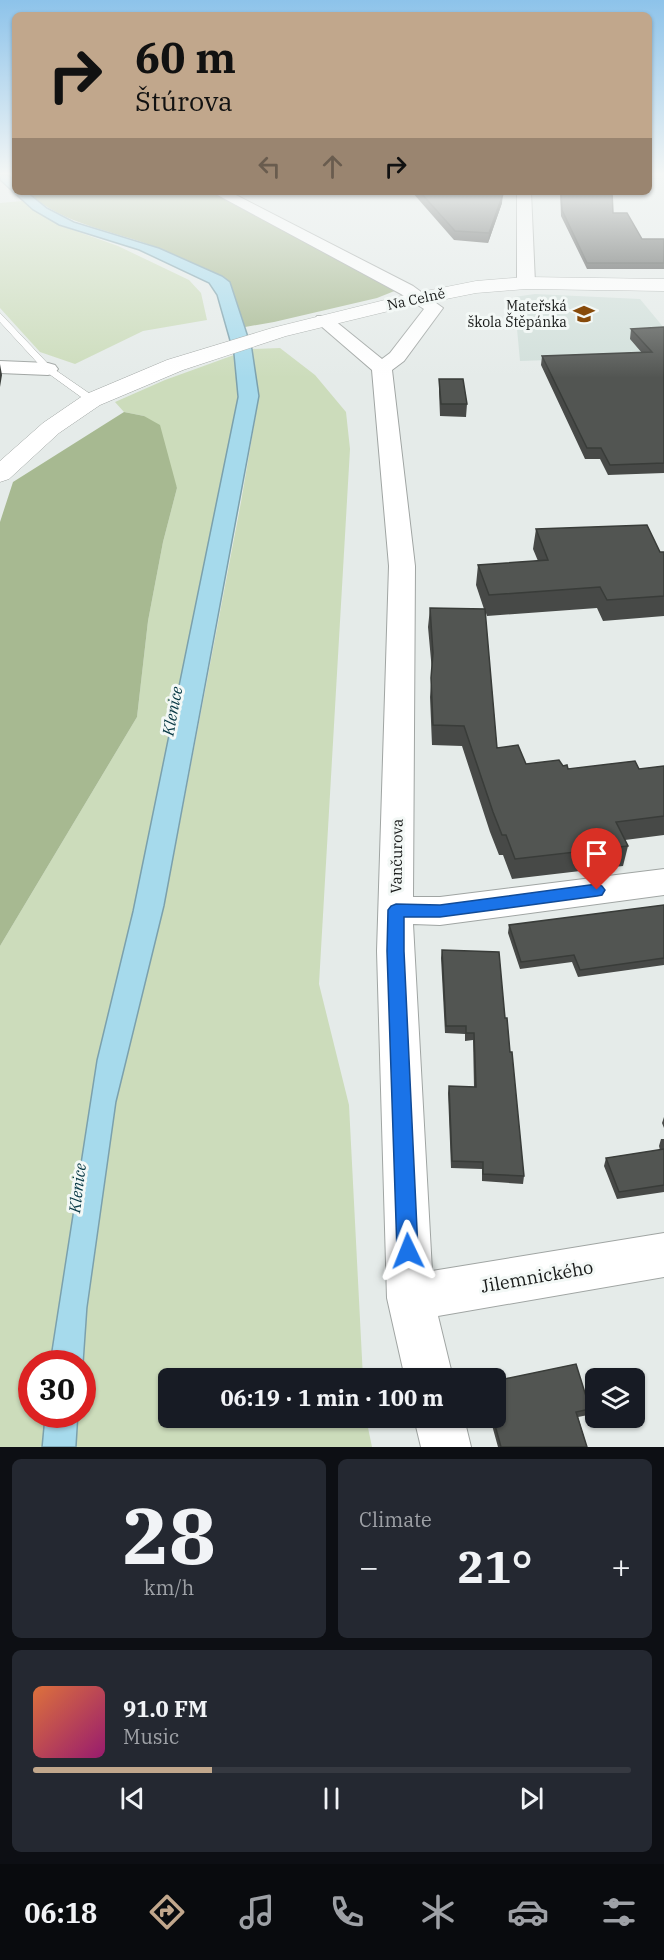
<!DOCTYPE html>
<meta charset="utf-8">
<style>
body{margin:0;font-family:"IBM Plex Serif",serif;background:#242831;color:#f1f3f6;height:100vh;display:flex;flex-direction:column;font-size:22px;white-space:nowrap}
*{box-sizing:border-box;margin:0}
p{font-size:20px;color:#9ea1a6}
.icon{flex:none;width:33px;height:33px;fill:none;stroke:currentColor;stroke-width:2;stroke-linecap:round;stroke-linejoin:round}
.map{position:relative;height:1447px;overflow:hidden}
.drawer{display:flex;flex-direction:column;gap:12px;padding:12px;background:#0d0f14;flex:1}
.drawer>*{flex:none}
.top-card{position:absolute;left:12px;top:12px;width:640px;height:183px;border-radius:9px;box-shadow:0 2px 4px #0004;background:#c1a78c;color:#111;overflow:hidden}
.tools{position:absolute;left:585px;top:1368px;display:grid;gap:12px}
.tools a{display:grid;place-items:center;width:60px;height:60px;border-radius:9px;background:#171b24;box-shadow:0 2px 4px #0004;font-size:30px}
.speed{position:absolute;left:18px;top:1350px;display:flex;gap:12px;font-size:30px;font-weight:700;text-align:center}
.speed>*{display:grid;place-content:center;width:78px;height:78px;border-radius:50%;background:#171b24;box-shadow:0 2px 4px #0004;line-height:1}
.speed .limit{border:9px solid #d22;background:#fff;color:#111}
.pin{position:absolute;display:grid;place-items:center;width:51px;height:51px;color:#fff;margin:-62px -26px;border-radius:50% 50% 50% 0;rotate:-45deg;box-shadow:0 0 6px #0007}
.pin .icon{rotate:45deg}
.me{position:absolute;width:66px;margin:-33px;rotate:358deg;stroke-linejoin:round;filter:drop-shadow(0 0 4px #0008)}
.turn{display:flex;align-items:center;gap:21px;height:126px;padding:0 24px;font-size:27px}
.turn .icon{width:78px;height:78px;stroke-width:2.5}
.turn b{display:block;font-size:42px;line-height:51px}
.lanes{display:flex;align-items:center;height:57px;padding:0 24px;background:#0003;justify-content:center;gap:30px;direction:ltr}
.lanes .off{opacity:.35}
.big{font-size:45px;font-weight:800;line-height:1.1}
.drawer .widget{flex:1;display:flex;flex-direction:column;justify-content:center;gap:9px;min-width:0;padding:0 21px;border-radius:9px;background:#242831}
.drawer .dial{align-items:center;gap:0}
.dial b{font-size:78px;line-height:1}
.song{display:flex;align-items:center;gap:18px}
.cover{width:72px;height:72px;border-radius:9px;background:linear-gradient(135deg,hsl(20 70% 55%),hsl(320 70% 35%))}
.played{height:6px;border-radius:3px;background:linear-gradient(90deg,#c1a78c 30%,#363941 30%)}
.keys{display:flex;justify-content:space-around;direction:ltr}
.heat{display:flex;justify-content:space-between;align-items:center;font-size:33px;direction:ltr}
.drawer .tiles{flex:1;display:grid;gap:12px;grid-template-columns:1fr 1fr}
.widget:last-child{grid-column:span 2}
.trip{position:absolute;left:158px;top:1368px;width:348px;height:60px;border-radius:9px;background:#171b24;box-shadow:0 2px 4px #0004;font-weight:800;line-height:60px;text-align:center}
.tabs{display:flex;height:96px;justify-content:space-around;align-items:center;background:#090b0e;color:#9ea1a6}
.tabs .icon{width:42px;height:42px}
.tabs .on{color:#c1a78c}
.tabs b{font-size:27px;color:#f1f3f6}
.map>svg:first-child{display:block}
.built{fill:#d1dfda}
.green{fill:#ccdcbb}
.forest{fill:#a7b991}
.water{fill:#a6daec;stroke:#7ba0ac;stroke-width:1.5}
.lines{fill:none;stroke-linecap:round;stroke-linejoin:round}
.lane-casing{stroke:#a0a5a3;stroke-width:1}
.street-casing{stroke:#a0a5a3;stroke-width:2}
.secondary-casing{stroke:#a0a5a3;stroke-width:1}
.lane{fill:#fff;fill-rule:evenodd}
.street{fill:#fff;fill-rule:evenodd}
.secondary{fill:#fff;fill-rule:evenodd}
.wall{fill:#474947}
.shaded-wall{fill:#393c39}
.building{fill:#525552;stroke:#393c39;stroke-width:1.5}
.route{fill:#1a73e8;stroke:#114b97;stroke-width:1.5}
.labels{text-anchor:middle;stroke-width:6;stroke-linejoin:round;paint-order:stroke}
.far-street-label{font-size:14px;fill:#171918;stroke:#f3f8f6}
.far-poi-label{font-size:14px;fill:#171918;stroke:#f3f8f6;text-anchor:end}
.street-label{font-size:15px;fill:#171918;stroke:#f3f8f6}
.water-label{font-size:16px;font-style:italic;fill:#073844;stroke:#f3f8f6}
.near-street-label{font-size:18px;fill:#171918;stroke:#f3f8f6}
</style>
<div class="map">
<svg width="664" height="1447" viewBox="0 0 664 1447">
<rect width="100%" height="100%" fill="#e5ebe9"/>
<!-- built -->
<path class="built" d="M535,294L640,299L664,328V356L520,361L514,297Z"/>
<!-- green -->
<path class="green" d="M22,201L59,225L118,246L189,280L201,293L207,320L143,331L75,364L40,352L0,308V203Z
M280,348L315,375L346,412L350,449L319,984L349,1105L363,1378H168V1418H366L372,1447H76L78,1415L82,1414L83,1366L87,1308L116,1102L164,906L241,502L259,396L252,349Z
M234,355L238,397L133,911L97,1060L50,1363L32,1364V1414L45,1415L42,1447H0V946L137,717L148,621L163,542L177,488L144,416L124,412L115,402L165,380Z"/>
<!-- forest -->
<path class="forest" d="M27,192H212L397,290L377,298L274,322L245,327L230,282C206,271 182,258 158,248C113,230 65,226 27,192Z
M124,412L144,416L160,425L177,488L163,542L148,621L137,717L0,946V522L13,482Z"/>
<!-- water -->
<path class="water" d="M0,175H8L15,181V192H27L47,208L74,222L159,248L222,276L230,282L252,349L259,396L164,906L116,1102L87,1308L83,1366L82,1364L50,1363L97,1060L133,911L238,397L234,355L217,295L209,283L139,250L59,225L33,210L0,180Z
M45,1415H78L76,1447H42Z"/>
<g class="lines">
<defs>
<path id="lane" d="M0,313L51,367L96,398V402H88L45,371L0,322Z"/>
<path id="street" d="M212,192H230L413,286L443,308L404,361L392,370L415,566L413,897H440L664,869V895L440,925L413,924L432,1271L664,1233V1277L438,1316L453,1378H405L387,1298L377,951L389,566L372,370L314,320L317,316H329L382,359L390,353L424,309L401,294Z
M517,192H531L535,283L532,287H520L517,283Z
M0,361L48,363L55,365L58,369L55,373L48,375L0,373Z
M414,1418H464L471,1447H421Z"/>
<path id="secondary" d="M526,277L664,279V291L526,289L476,293L401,308L286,336L183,370L100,405L59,433L9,479L0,482V461L43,423L84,395L167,360L272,328L401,296L476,281Z"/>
</defs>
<!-- lane casing -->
<use href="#lane" class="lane-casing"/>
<!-- street casing -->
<use href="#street" class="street-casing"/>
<!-- secondary casing -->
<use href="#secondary" class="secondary-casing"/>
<!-- lane -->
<use href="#lane" class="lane"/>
<!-- street -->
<use href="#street" class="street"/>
<!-- secondary -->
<use href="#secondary" class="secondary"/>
</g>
<!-- wall -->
<path class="wall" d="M412,192H502V203L488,243L454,240Z
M560,192H612L613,213L642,239H664V269H587L561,216Z
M664,327V473L608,475L600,459H585L541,365L542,356L642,353L630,339L631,329Z
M439,379L467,404L466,417L440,416L439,391Z
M536,529L660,552H664V616L603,621L597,608L487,616L485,610L497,748L526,764L563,766L568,769H639L664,766V835L625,840L628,846L623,866L512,879L503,855H499L490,832L462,746L432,745L430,697L432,671L428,627L430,608L484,609L476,585L478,565L538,561L533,549Z
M664,905V965L578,977L572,962L520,969L508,933L509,925Z
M442,950L505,1018L510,1052L524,1176L523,1184L482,1181V1169L451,1168L448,1093L449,1086L474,1087L473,1040L465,1041V1034L445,1033L441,958Z
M664,1117V1128L662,1123Z
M661,1139H664V1192L617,1199L604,1166L606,1158L660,1150L659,1146Z
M590,1409L588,1415L578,1417L587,1447H498L490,1418Z"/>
<!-- shaded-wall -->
<path class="shaded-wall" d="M503,194L502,203L488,243L489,233Z
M0,364L2,375L0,387Z"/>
<!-- building -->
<path class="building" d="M420,192H501L500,194H503L489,233L455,231Z
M561,192H612L613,213H627L642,239H664V263H587L562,210Z
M664,327V463L610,465L601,448H587L542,356L652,352L631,329Z
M439,379H463L467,404H441Z
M647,525L660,552H664V596L607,600L600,587L489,595L478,565L548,560L536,529Z
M430,608L485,609L497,748L518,745L526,764L559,760L563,766L567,765L568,769L635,761L639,769L664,766V816L616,822L628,846L515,859L506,835H502L493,812L464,726L433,725L431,678L433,653Z
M664,905V958L580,970L574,955L521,962L509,925Z
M442,950L499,952L505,1018H507L510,1052H512L524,1176L483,1174V1162L452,1161L449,1086L476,1087L474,1033H466V1026H446Z
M664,1149V1185L619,1192L606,1158Z
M576,1364L590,1409L576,1412L587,1447H501L493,1418H495V1381Z"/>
<!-- sky -->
<linearGradient id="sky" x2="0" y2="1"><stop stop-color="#8dc3ea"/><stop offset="0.46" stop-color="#f3f6f5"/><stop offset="1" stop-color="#f3f6f5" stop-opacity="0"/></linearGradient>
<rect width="664" height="378" fill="url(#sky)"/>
<!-- route -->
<path class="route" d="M597,884L602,886L605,890L602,895L597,896L440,917H404V951L418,1251L415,1259L408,1262L400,1259L397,1251L387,951L388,910L391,906L396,904L440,905Z"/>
<!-- icons -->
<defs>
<symbol id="school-bare" viewBox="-9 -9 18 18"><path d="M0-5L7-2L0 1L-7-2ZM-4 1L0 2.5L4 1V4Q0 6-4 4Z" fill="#874a0a" stroke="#f3f8f6" stroke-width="2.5" paint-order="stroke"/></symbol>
</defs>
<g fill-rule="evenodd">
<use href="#school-bare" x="569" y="299" width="30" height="30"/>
</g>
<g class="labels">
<!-- far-street labels -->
<g class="far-street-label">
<text transform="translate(416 299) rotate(-12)" y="5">Na Celně</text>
</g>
<!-- far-poi labels -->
<g class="far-poi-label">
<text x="567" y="311">Mateřská<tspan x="567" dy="16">škola Štěpánka</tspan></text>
</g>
<!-- street labels -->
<g class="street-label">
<text transform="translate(397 856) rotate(-89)" y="5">Vančurova</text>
</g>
<!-- water labels -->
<g class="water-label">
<text transform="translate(172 711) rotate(-79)" y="6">Klenice</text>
<text transform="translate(77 1188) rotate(-83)" y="6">Klenice</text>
</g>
<!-- near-street labels -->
<g class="near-street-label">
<text transform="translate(537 1277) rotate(-10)" y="6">Jilemnického</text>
</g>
</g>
</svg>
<div class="tools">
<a><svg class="icon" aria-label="layers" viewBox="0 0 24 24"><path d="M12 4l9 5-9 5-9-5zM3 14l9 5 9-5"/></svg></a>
</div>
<div class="speed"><div class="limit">30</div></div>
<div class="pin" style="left:597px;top:890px;background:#d93025"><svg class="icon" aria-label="arrive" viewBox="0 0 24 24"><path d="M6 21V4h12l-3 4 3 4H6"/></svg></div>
<svg class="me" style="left:408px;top:1251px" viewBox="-20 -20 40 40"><path d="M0-17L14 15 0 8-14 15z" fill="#1a73e8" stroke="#fff" stroke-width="4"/></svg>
<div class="trip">06:19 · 1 min · 100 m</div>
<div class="top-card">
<div class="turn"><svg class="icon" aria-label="right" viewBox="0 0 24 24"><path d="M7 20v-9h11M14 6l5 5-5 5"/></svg><div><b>60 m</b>Štúrova</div></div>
<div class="lanes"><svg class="icon off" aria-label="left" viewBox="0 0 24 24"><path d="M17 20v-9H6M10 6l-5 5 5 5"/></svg><svg class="icon off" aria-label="ahead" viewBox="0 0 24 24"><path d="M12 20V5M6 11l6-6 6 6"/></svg><svg class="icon" aria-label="right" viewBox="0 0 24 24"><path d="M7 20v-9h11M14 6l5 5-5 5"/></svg></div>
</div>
</div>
<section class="drawer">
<div class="tiles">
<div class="widget dial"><b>28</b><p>km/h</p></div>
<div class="widget"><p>Climate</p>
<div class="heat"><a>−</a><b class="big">21°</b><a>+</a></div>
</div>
<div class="widget">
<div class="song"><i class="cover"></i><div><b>91.0 FM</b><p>Music</p></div></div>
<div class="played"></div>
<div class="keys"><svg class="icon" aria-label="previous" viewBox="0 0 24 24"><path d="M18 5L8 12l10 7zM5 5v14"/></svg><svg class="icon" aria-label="pause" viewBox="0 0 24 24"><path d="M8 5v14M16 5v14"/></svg><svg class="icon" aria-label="next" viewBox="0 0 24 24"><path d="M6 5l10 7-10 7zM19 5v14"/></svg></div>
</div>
</div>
</section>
<nav class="tabs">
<b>06:18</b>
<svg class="icon on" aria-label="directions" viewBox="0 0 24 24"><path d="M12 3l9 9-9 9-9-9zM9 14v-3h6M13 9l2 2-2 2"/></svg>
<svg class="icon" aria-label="music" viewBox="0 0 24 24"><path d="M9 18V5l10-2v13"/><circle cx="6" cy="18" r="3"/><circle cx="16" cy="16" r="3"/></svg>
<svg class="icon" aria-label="phone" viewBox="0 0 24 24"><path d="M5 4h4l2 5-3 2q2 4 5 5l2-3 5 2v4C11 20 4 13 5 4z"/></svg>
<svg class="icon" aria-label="climate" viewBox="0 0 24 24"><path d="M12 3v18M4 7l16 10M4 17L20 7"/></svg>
<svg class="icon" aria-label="car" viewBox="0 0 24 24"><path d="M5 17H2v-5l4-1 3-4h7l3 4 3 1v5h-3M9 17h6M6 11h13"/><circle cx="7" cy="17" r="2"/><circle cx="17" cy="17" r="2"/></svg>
<svg class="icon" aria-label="filters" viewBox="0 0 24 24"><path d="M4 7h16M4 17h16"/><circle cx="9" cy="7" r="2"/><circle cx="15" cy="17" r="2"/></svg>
</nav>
